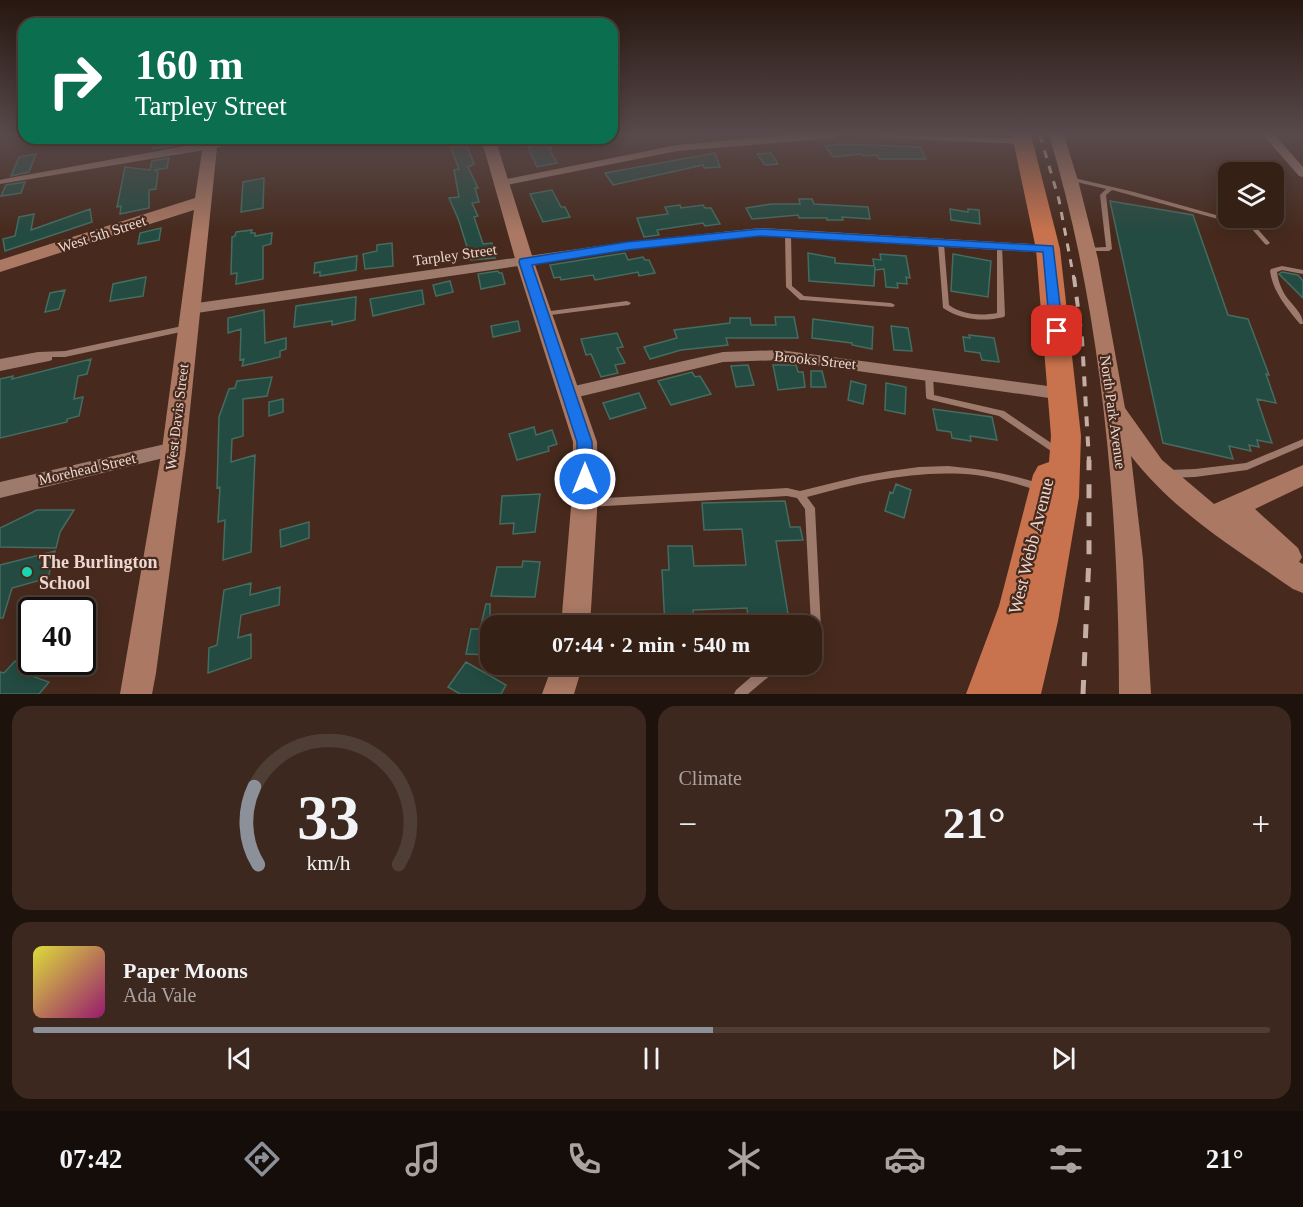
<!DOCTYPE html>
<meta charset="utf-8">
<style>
body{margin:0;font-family:"Times New Roman",serif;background:#3d281f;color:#f1f3f6;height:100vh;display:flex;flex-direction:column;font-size:22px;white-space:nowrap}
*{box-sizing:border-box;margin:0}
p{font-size:20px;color:#aaa3a1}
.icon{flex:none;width:33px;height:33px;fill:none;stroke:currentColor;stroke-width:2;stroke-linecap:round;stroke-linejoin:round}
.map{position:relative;height:694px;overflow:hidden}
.sheet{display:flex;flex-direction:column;gap:12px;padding:12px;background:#1d120c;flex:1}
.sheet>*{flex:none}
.top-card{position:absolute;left:18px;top:18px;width:600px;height:126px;border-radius:18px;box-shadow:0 3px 15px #0003,0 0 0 2px #4f3e35;background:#0b6e4f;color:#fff;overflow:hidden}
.controls{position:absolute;left:1218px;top:162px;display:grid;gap:12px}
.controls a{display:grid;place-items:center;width:66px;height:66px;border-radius:12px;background:#352016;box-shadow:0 3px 15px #0003,0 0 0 2px #4f3e35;font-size:30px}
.speed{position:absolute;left:18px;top:597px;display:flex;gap:12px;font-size:30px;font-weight:700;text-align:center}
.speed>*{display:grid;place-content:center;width:78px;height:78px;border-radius:50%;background:#352016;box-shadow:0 3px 15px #0003,0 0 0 2px #4f3e35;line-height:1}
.speed .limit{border:3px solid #111;border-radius:9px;background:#fff;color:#111}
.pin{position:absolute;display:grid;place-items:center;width:51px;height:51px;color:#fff;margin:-26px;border-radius:12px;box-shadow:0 3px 9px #0006}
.me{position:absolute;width:66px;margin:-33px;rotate:0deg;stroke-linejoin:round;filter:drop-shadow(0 0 4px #0008)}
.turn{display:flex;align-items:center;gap:21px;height:126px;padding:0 18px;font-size:27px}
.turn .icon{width:78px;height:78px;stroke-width:2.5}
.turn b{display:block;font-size:42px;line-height:51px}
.big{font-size:45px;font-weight:700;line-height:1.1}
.sheet .card{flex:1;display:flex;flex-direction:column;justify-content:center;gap:9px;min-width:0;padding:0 21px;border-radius:18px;background:#3d281f}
.sheet .dial{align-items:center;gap:0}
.dial svg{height:156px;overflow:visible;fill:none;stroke:#4f3e35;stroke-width:7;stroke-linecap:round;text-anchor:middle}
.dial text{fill:#f1f3f6;stroke:none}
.song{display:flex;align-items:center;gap:18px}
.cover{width:72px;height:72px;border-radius:9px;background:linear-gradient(135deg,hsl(60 70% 55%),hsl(320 70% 35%))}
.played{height:6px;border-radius:3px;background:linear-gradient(90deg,#8c9099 55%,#4f3e35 55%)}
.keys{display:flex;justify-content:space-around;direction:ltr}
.heat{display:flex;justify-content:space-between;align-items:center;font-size:33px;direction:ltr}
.sheet .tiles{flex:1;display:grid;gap:12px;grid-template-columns:1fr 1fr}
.card:last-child{grid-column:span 2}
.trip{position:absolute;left:480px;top:615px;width:342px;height:60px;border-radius:18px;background:#352016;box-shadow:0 3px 15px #0003,0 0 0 2px #4f3e35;font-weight:700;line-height:60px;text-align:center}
.menu{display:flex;height:96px;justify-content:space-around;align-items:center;background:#150d09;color:#aaa3a1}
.menu .icon{width:42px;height:42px}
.menu .selected{color:#8c9099}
.menu b{font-size:27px;color:#f1f3f6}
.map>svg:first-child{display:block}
.building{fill:#234b41;stroke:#446c61;stroke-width:1.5}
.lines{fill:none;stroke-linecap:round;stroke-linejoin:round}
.lane{fill:#9d7a6c;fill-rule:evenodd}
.street{fill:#9d7a6c;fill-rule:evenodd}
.secondary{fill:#aa7863;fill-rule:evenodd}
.highway{fill:#c8734d;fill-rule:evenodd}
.rail-far2{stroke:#c4aea4;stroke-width:3;stroke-dasharray:8 8;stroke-linecap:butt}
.rail-far1{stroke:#c4aea4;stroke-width:4;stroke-dasharray:10 10;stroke-linecap:butt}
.rail{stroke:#c4aea4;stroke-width:5;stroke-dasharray:14 14;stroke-linecap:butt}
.route{fill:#1a73e8;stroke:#114b97;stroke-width:1.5}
.poi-dot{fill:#19d5b2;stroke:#472a1d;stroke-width:2}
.labels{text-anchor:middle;stroke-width:4.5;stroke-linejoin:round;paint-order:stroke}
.street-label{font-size:15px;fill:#ecd8d0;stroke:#472a1d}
.near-street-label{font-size:18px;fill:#ecd8d0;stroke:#472a1d}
.near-poi-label{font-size:18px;font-weight:bold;fill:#ecd8d0;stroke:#472a1d;text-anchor:start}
</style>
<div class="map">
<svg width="1303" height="694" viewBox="0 0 1303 694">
<rect width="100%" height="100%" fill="#472a1d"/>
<!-- building -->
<path class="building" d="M155,138H171L170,146L153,149Z
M452,138H464L474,164L468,167L478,188H475L479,202L472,203L478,216L474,217L483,244L492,243L495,258L471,260L459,221L449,198L459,197L454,170L459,169L451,148L457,146Z
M527,138H547L552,149H549L557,163L537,167L528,147H531Z
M841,144L920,147L926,159H879L877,155L863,156L861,154L833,157L825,146Z
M715,153L720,167L704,168L703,165L613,185L605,173Z
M771,153L778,164L765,165L757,154Z
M36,154L29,172L11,176L19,157Z
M169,158L167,168L154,170L158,171L156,189L149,190V208L120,214L121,206L117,207L125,167L150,170L152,161Z
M264,178L263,208L241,212L243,182Z
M25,182L21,193L1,196L6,185Z
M552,190L561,207H565L570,217L543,222L530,194Z
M799,199H812L814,204L868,207L870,219L842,217L843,220H827V218H799L798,215L752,219L746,208L771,204H800Z
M1110,201L1193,215L1228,315L1248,319L1269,375L1266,374L1276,403L1257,399L1272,443L1257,440L1259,447L1249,445L1251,451L1229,446L1233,459L1163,443Z
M680,205L681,208L703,205L705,208H711L720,224L705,226L703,223L657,230L659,235L644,237L637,218L668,214L665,207Z
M90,209L92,222L5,251L3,239L15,236L19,217L34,214L31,230Z
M950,209L968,212V209L979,210L980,224L951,220Z
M161,228L159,240L138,244L140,233Z
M252,230L251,233H255V236L272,233L271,244L263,246V279L236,284L237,273L231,274L232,237L235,236L236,232Z
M392,243L393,266L365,269L363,254L377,251V245Z
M625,253L628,260L643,257L645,260H649L655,273L639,276L638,272L595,280L593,275L561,280L560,277L554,278L550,265Z
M808,253L835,258V263L874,266L873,259L881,260L880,254L906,256L910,278L906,277L907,284L897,283L898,288L886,287L884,269L875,270V267L874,286L809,281Z
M953,254L991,261L988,297L951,291Z
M357,256L356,270L320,276V272L314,273L315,263Z
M498,271L499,273H502L505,284L481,289L478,274Z
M1282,272L1298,275L1303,281V298L1279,274Z
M146,277L143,296L110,301L113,284Z
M450,281L453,292L436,296L433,285Z
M65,290L59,309L45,312L50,293Z
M422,290L424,304L373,316L370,299Z
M356,297L355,320L332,325V321L294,327L296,306Z
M264,310L265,343L286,338V349L280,351V357L242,366L244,359L240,360L241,329L228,333V318Z
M775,317H794L798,338H726L728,345L681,350L650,359L644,347L677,338L674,330L730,323V318H750L751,325H776Z
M813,319L873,327L872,349L852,345V343L812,338Z
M518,321L520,331L493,337L491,326Z
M891,326L908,328L912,351L894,350Z
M617,333L623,347L617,348L625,363L615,365L618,373L601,377L591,354L586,355L581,339Z
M969,335L994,338L999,362L982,360L980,353L965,351L963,337L970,338Z
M91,359L87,374L78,376L74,399L83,397L79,416L67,419V422L0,438V379L13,376L12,379Z
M748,365L754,385L736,387L731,366Z
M773,365H796L798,372H803L805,387L778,390Z
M811,371H822L826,387H811Z
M692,372L695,377L700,376L711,394L671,405L658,381Z
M272,377L267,396L243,399V436L232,439L231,462L255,455L251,552L223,560L225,520L218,522L220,487L217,488L219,417L229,389L235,388L237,381Z
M851,381L866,385L863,404L848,400Z
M886,383L906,387L905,414L885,410Z
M639,393L646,408L610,419L603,403Z
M283,399V412L269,416V402Z
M933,409L992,417L997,440L970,436L971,441L952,438L951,432L937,430Z
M534,427L536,435L552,430L557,444L548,447L549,451L517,460L509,434Z
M896,484L911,490L904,518L885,511L890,492L893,493Z
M540,494L535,532L513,534L514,523L500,524L502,496Z
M785,501L790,527H800L803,540L776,541L790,626H749L747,608L693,610L695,626H665L662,570H669L668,546H692L694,566L746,565L742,529L704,530L702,503Z
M37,510H74L60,532L56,548L0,547V528Z
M309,522V538L281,547L280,530Z
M55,551L48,578L12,588L3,618H0V565Z
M523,561L540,562L535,597L491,596L497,567H522Z
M251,583L250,595L280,587L279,605L241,615L238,638L251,634V658L208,673L209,648L217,645L224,590Z
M486,604H490V655L466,654L471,629H480Z
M15,661L32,667L26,674L49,682L39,694H0V672L4,673Z
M466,662L506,685L501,694H460L448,687Z"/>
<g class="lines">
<!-- lane -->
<path class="lane" d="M1070,177L1134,192L1255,226L1270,243L1267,245L1265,244L1251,228L1112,190L1106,195L1112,249L1109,251H1085L1084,250L1085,249L1087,248L1106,247L1100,195L1106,189L1068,180L1067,179Z
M788,232L791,234L792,286L804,296L891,303L895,305L893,307L802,300H800L786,287L785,234Z
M941,242L944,244L949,305C963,315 981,316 997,313V247L998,246H1002L1005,315L1004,317C983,322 961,320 943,308L938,244Z
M1282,266L1303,270V274L1282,270L1277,272C1278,281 1281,288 1285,295C1292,305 1303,313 1303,324H1300C1287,308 1273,292 1270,271L1271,269Z
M627,301L631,303L629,305L543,316L539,314L543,312Z
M187,325L190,326L191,328L190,330L65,357H52V360L49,361L0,371V365L25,360L0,365V359L38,352L65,351Z
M929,371L932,372L933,374L934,395L1004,411L1057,447L1058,449L1057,451L1054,452L1051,451L999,416L927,399L926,397L925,374L926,372Z
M1303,439V446L1247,470L1195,477L1169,478L1166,477L1165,474L1166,471L1169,470L1195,469L1246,463Z
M948,466C981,469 1011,474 1042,484L1043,487L1042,490L1039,491C1018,484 998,478 976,475C918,469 862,482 807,497L815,508L821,629L816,643L812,644L805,509L797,498L787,496L587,507L584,506L582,503L584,500L587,499L787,488L800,491L861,476L890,471L919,467Z
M766,664H780L779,668L748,694H734L736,690Z"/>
<!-- street -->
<path class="street" d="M791,135H839L834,138L677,151L502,186L496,183L502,180L677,145Z
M878,135L1023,138L1028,141L1023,144L883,138Z
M1263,135H1275L1303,167V177L1299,176Z
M229,138H254L211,149L0,184V180L4,179Z
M760,228L1048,245L1054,249L1048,253L760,236L627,250L190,314L183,309L190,304L627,242Z
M780,350L1063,388L1069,390L1071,394L1069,398L1063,400L780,360L723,362L570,399L564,397L562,393L564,389L570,387L723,352Z
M174,442L180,444L183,449L180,454L0,498V482Z"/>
<!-- secondary -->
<path class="secondary" d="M1049,135H1064L1079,184L1098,259L1125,408L1162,460L1214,504L1303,465V486L1255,509L1298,548L1302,557L1299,562L1303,564V593L1293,589C1236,549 1175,513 1131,456L1143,559L1151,694H1119C1119,512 1102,310 1049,135Z
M204,138H218L186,449L156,673L152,694H120L162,449L194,210L0,272V260L195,198Z
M481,138H495L534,262L597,442L598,495L590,626H561L572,495L573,442L516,262Z
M553,664H583L574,694H542Z"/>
<!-- highway -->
<path class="highway" d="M1012,135H1031L1060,249L1081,436L1079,497L1058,621L1041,694H966L999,606L1033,475L1038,466L1049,462L1051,436L1036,249Z"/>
<!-- rail-far2 -->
<path class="rail-far2" d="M1040,135L1059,200L1074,279"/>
<!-- rail-far1 -->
<path class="rail-far1" d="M1074,277L1082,339L1089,461"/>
<!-- rail -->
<path class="rail" d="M1083,694L1089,556V460"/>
</g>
<!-- sky -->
<linearGradient id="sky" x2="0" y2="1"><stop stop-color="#271710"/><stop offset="0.58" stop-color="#584a4c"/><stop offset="1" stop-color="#584a4c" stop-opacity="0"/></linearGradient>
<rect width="1303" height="232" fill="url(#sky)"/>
<!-- route -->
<path class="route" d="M760,229L1053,246L1063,331L1057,335L1050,331L1043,252L760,236L627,250L532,265L592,442L593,479L591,484L585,486L580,484L577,479V442L519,262L520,259L627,242Z"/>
<!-- markers -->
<circle class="poi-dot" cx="27" cy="572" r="6"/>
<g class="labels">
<!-- street labels -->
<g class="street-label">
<text transform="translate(102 234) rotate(-18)" y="5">West 5th Street</text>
<text transform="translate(455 255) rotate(-8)" y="5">Tarpley Street</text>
<text transform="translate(815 360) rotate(6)" y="5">Brooks Street</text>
<text transform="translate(1113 412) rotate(82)" y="5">North Park Avenue</text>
<text transform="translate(177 417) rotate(-83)" y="5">West Davis Street</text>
<text transform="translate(87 469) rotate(-13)" y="5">Morehead Street</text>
</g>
<!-- near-street labels -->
<g class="near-street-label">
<text transform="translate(1031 546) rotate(-76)" y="6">West Webb Avenue</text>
</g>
<!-- near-poi labels -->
<g class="near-poi-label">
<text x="39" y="568">The Burlington<tspan x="39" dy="21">School</tspan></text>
</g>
</g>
</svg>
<div class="controls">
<a><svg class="icon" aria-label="layers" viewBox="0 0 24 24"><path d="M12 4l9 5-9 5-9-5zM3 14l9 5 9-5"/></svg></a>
</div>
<div class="speed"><div class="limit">40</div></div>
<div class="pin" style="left:1057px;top:331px;background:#d93025"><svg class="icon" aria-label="arrive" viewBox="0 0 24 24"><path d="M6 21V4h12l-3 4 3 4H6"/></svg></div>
<svg class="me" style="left:585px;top:479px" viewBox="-20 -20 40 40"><circle r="17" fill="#1a73e8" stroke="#fff" stroke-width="3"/><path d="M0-11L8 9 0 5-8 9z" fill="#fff"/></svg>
<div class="trip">07:44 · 2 min · 540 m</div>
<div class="top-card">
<div class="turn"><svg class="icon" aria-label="right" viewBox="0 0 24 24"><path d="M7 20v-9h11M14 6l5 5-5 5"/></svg><div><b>160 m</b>Tarpley Street</div></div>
</div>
</div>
<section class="sheet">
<div class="tiles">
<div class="card dial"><svg viewBox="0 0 100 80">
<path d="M14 69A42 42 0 1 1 86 69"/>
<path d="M14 69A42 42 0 0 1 12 29" stroke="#8c9099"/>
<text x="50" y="56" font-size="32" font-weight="700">33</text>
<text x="50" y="72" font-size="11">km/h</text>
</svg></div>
<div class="card"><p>Climate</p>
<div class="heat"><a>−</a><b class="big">21°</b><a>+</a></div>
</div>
<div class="card">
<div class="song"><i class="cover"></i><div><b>Paper Moons</b><p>Ada Vale</p></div></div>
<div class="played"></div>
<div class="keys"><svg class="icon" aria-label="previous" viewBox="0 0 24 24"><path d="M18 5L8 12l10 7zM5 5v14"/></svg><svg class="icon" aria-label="pause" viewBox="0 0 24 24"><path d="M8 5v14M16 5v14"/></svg><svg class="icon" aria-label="next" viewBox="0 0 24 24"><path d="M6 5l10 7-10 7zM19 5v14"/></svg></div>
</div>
</div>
</section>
<nav class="menu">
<b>07:42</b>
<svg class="icon selected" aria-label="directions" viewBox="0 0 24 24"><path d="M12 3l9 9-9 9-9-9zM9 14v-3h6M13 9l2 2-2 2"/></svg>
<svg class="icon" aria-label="music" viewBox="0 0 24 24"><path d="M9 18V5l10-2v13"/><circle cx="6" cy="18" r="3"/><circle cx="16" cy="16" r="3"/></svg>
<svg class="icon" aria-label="phone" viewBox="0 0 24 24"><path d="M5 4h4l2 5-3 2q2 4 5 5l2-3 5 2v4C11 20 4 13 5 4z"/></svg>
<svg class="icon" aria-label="climate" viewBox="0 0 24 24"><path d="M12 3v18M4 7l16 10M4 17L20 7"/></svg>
<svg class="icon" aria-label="car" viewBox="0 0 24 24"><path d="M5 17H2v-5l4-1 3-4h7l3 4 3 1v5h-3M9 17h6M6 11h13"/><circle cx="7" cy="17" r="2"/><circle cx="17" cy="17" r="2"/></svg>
<svg class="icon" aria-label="filters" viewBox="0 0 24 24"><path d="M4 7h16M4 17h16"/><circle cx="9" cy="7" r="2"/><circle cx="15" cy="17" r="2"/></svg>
<b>21°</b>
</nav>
